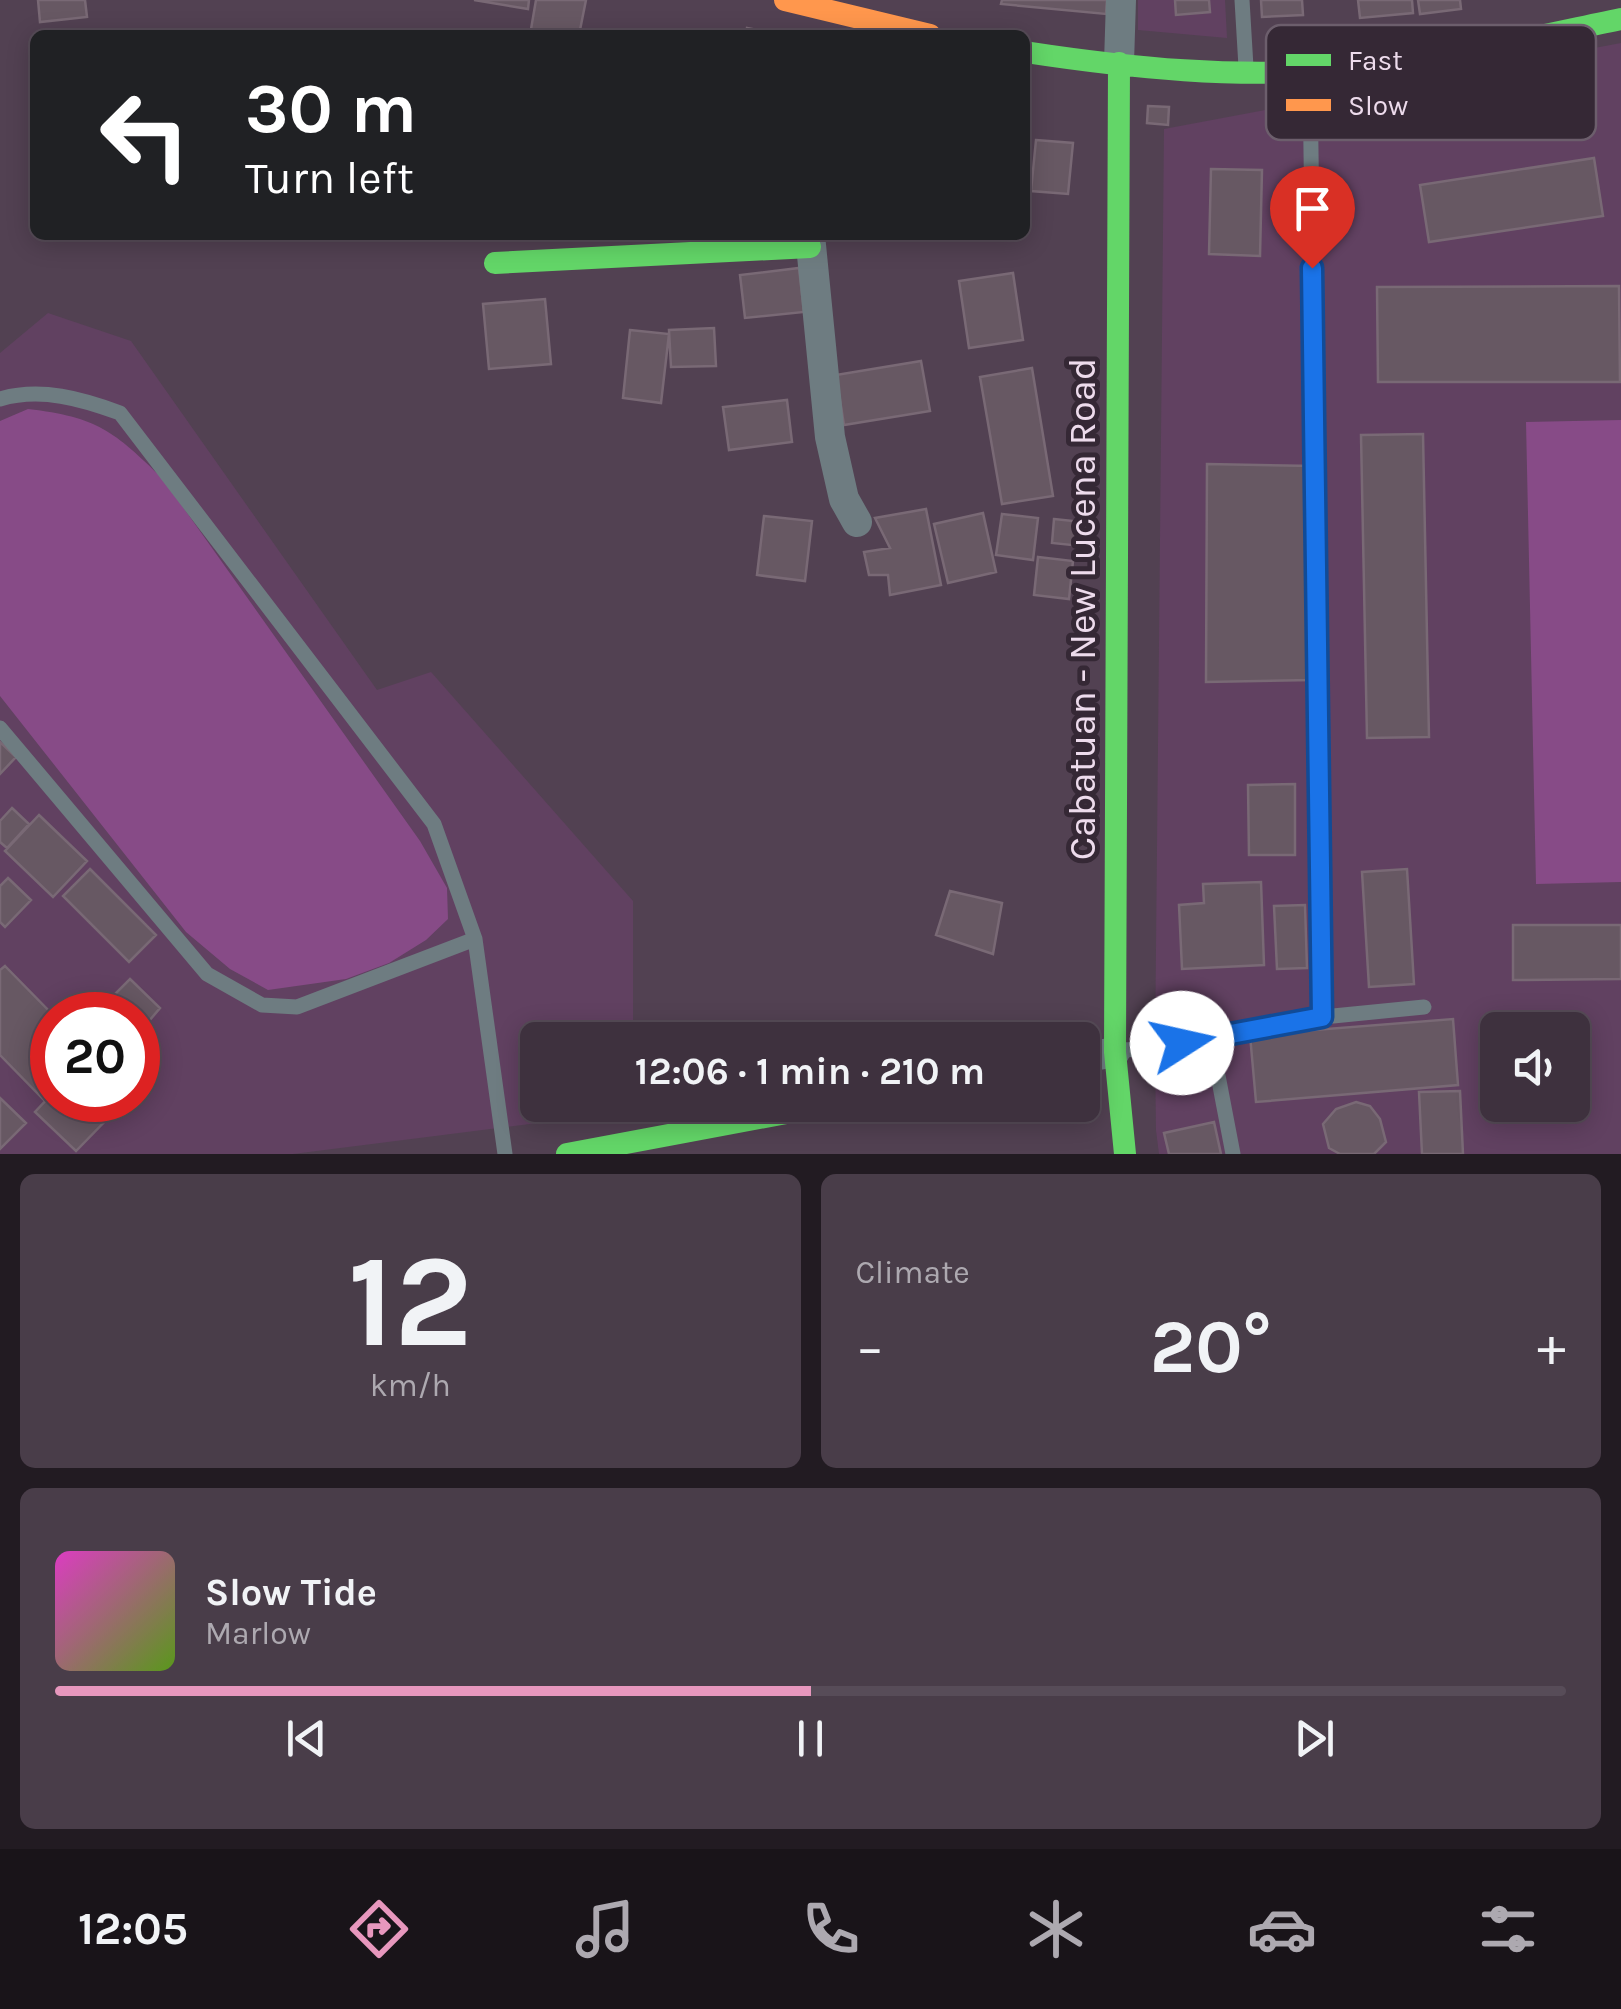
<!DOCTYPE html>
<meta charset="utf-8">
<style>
body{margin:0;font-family:Karla,sans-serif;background:#493d49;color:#f1f3f6;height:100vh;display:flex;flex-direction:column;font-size:38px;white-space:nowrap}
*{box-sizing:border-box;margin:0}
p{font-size:32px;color:#ada9b0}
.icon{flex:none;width:55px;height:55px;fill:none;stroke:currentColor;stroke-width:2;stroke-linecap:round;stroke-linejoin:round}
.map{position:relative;height:1154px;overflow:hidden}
.side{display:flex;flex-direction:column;gap:20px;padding:20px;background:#221b22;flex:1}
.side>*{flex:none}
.hud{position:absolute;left:30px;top:30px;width:1000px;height:210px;border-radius:15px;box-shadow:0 5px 25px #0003,0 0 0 2px #574c58;background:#202124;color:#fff;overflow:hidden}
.buttons{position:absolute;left:1480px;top:1012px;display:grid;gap:20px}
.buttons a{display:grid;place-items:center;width:110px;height:110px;border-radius:15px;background:#3e313e;box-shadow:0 5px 25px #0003,0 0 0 2px #574c58;font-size:50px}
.speed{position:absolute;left:30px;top:992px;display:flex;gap:20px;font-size:50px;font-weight:700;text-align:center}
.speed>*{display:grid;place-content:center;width:130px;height:130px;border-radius:50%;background:#3e313e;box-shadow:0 5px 25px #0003,0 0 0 2px #574c58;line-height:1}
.speed .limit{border:15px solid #d22;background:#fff;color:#111}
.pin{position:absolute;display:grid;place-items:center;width:85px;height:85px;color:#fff;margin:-102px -42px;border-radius:50% 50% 50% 0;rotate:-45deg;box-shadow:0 0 10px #0007}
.pin .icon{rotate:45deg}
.me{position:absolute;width:110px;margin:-55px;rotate:80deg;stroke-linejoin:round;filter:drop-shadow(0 0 8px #0008)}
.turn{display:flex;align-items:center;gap:35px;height:210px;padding:0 50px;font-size:45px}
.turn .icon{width:130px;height:130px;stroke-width:2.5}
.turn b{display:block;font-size:70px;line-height:85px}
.big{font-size:75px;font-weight:700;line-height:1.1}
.side .widget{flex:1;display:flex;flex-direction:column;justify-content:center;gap:15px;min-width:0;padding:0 35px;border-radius:15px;background:#493d49}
.side .dial{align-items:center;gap:0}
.dial b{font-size:130px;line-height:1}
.song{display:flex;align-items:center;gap:30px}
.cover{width:120px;height:120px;border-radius:15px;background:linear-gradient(135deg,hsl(310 70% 55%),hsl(90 70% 35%))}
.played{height:10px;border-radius:5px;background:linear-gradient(90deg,#e797bd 50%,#574c58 50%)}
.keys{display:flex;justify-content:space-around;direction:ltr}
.heat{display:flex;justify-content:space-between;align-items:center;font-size:55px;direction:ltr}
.side .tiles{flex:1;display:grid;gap:20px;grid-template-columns:1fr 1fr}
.widget:last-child{grid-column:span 2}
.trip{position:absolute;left:520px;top:1022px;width:580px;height:100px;border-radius:15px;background:#3e313e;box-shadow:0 5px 25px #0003,0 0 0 2px #574c58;font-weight:700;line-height:100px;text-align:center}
.dock{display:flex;height:160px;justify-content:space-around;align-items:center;background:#191419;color:#ada9b0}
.dock .icon{width:70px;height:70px}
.dock .active{color:#e797bd}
.dock b{font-size:45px;color:#f1f3f6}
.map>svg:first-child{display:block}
.built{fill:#614161;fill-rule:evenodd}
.green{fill:#874b87}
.building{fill:#675863;stroke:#796975;stroke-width:2.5}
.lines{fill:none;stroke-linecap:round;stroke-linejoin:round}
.lane{stroke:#6e7c81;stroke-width:15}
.street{stroke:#6e7c81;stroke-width:30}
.fast{stroke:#63d668;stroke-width:22}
.slow{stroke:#ff974d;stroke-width:22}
.route-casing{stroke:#114b97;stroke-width:25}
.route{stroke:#1a73e8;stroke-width:18}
.labels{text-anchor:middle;stroke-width:10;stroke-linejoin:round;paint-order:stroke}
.street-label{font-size:38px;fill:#eddbec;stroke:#352835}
.key{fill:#352835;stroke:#6c5e6c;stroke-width:2.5}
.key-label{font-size:28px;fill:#eddbec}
</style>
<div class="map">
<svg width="1621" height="1154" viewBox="0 0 1621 1154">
<rect width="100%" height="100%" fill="#524152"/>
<!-- built -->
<path class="built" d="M1138,0H1225L1227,38L1138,30Z
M1621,43V1154H1159L1156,1130L1155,1052L1164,129ZM1498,1030H1572V1105H1498Z
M48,313L131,341L377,690L431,672L633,901V1040H538V1105H633V1111L293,1154H0V353ZM52,1015H138V1100H52Z"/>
<!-- green -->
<path class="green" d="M28,409C97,417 114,431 163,479L420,841L447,888L448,919L426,940L389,963L346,979L268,990L230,969L186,932L0,696V421Z
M1621,420V882L1536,884L1526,422Z"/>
<!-- building -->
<path class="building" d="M38,0H85L87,17L40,22Z
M474,0H529L528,9Z
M536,0H586L579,35H530Z
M1002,0H1107L1106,14L1001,4Z
M1175,0H1209L1210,12L1176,15Z
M1261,0H1302L1303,15L1262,17Z
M1358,0H1412L1413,13L1360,18Z
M1418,0H1460L1461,9L1420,14Z
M747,28L784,35H746Z
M1148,106L1169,107L1168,125L1147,123Z
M1036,140L1073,143L1068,194L1031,191Z
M1594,158L1603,216L1429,242L1420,185Z
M1211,169L1262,170L1260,256L1209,254Z
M799,268L804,312L745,318L740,275Z
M1013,273L1023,340L969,348L959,281Z
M1619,286L1620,382H1378L1377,287Z
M545,299L551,364L489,369L483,304Z
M714,328L716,366L671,367L669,330Z
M630,330L669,334L661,403L623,398Z
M921,361L930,411L844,425L836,375Z
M1032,368L1053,496L1002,504L980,377Z
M787,400L792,442L729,450L723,407Z
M1423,434L1429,737L1367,738L1361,435Z
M1207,464L1313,466L1311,680L1206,682Z
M926,509L941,585L890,595L888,575H869L864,552L890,548L875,518Z
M983,513L996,572L948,583L934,524Z
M1002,514L1038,518L1033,560L996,555Z
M764,516L812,521L805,581L757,575Z
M1054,519L1083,522L1081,546L1052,543Z
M1038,557L1073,561L1069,599L1034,595Z
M0,742L16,757L0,774Z
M1295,784V855H1249L1248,785Z
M12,808L29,824L7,848L0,842V821Z
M39,815L87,861L53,897L5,851Z
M90,869L156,935L129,962L63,896Z
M1407,869L1414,984L1369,987L1362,872Z
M8,878L31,900L5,927L0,922V886Z
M1261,882L1264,965L1182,969L1179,905L1204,903L1203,884Z
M950,891L1002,903L993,954L936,935Z
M1305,905L1307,968L1277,969L1274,906Z
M1513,925H1621V979L1513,980Z
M5,966L53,1015L52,1092L44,1100L0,1055V970Z
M130,979L160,1008L138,1034V1015H94Z
M1453,1019L1458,1085L1256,1102L1250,1035Z
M1460,1091L1463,1154H1422L1419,1092Z
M52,1094V1100H97L112,1114L76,1151L35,1112Z
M0,1098L26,1123L0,1149Z
M1356,1102L1370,1106L1380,1119L1386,1142L1374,1154H1340L1329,1148L1323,1124L1336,1109Z
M1214,1122L1221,1154H1169L1164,1133Z"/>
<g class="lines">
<!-- lane -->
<path class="lane" d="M1242,0L1246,67
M1310,79L1323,1017
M0,399C41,387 82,399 120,413L434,824L475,939L505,1154
M0,728L207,974L262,1005L297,1007L475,939
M1211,1039L1323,1017L1424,1007
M1119,1051L1211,1039L1233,1154"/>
<!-- street -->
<path class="street" d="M1119,63L1121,0
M810,235L830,437L844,499L857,522
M1082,1058L1115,1052"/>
<!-- fast -->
<path class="fast" d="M1025,52C1130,68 1238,79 1344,69C1437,60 1529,38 1621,19
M1119,63L1115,1052L1125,1154
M495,263L810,247
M567,1154L829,1105"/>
<!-- slow -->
<path class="slow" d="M785,0L930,35"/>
</g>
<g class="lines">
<defs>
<path id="route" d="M1182,1043L1322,1017L1312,268"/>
</defs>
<!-- route casing -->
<use href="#route" class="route-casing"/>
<!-- route -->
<use href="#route" class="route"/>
</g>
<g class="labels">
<!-- street labels -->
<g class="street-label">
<text transform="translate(1082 609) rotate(-90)" y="13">Cabatuan - New Lucena Road</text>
</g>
</g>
<!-- legend -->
<rect x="1266" y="25" width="330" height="115" rx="15" class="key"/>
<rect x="1286" y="54" width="45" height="12" fill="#63d668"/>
<rect x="1286" y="99" width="45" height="12" fill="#ff974d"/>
<g class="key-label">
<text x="1348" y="70">Fast</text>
<text x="1348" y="115">Slow</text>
</g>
</svg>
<div class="buttons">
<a><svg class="icon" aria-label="sound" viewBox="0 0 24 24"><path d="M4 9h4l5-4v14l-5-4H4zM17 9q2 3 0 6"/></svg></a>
</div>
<div class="speed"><div class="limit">20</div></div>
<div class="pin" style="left:1312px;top:268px;background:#d93025"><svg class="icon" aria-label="arrive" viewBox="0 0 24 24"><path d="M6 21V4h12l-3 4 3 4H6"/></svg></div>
<svg class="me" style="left:1182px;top:1043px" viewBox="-20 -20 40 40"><circle r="19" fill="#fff"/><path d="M0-13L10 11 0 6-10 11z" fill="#1a73e8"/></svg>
<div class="trip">12:06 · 1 min · 210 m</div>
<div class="hud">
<div class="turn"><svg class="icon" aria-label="left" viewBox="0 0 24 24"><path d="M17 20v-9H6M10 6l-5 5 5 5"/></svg><div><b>30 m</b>Turn left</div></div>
</div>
</div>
<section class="side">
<div class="tiles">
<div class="widget dial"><b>12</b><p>km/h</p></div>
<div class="widget"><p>Climate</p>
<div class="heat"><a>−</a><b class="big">20°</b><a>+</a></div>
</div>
<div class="widget">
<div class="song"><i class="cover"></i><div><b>Slow Tide</b><p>Marlow</p></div></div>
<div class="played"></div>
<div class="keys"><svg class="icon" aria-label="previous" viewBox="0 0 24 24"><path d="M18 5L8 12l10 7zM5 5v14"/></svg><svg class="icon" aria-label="pause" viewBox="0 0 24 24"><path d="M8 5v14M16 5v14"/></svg><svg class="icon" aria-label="next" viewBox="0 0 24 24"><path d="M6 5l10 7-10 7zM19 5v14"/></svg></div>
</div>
</div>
</section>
<nav class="dock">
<b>12:05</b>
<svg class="icon active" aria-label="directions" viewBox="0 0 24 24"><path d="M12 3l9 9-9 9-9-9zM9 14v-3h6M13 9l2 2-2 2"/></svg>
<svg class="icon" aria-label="music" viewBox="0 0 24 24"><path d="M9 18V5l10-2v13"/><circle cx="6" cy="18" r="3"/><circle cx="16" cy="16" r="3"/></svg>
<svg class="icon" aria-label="phone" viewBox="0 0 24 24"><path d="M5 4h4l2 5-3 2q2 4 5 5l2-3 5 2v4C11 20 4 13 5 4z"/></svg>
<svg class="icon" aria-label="climate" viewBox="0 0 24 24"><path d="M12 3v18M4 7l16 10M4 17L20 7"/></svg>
<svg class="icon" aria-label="car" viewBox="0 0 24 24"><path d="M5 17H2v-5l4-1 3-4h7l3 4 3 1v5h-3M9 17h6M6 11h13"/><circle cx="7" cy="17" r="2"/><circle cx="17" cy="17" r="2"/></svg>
<svg class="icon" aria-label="filters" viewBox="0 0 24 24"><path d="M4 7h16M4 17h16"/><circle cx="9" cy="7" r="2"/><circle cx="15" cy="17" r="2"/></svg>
</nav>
